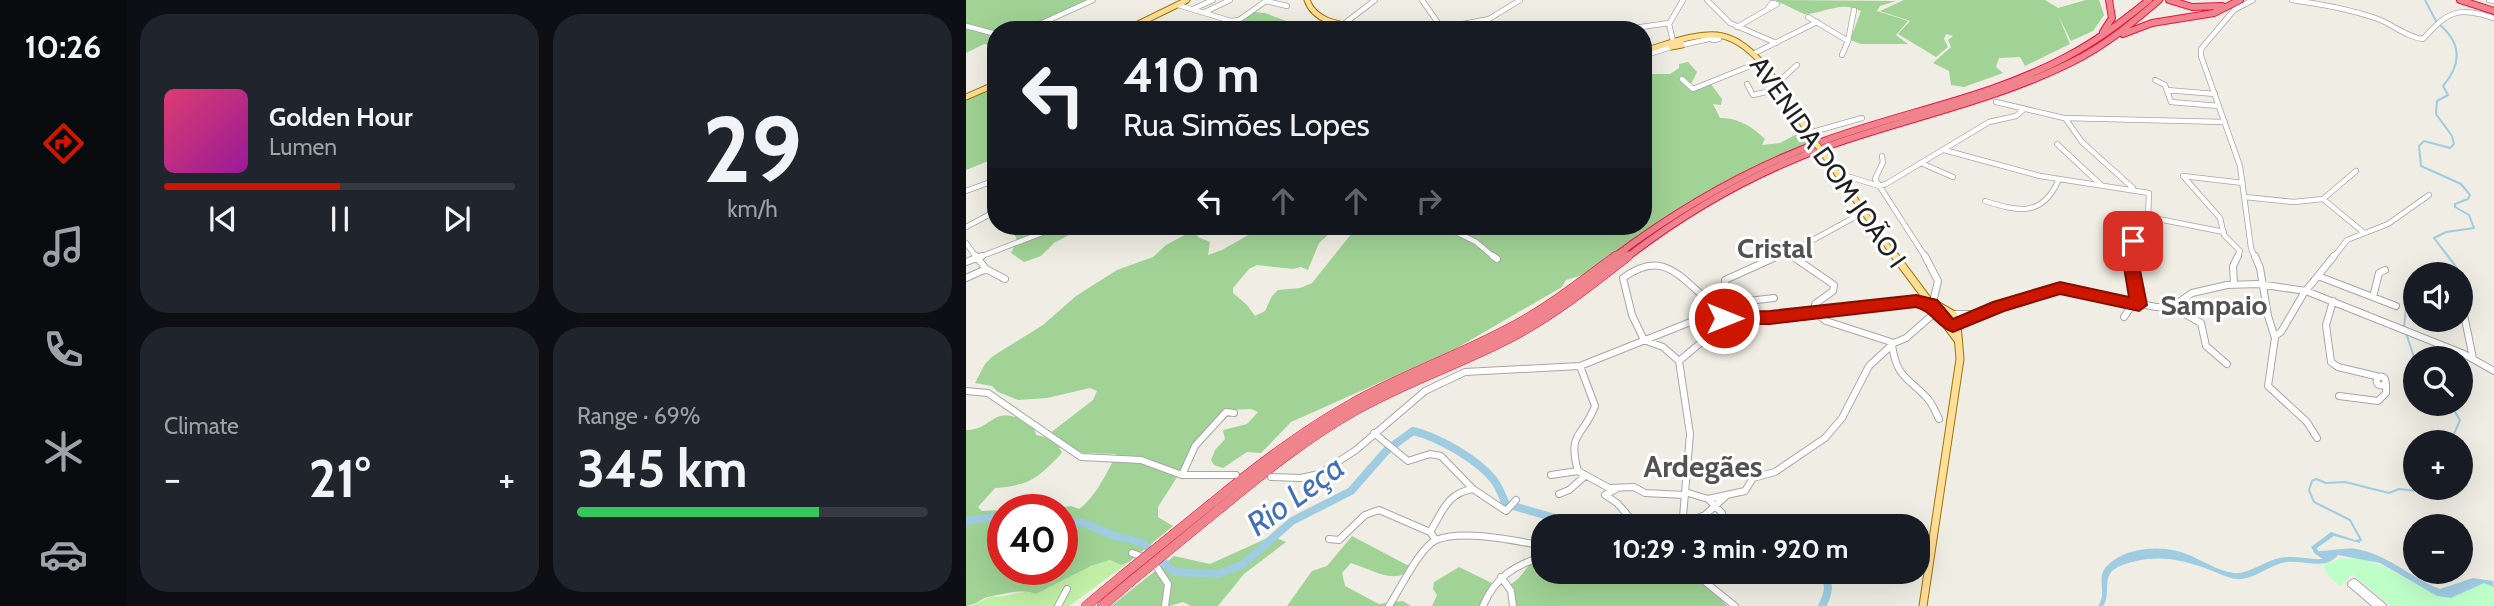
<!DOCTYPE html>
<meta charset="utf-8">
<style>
body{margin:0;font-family:Cabin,sans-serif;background:#20242c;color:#f1f3f6;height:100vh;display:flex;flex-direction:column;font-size:26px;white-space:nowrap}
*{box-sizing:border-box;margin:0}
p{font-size:23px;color:#9ea1a6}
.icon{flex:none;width:38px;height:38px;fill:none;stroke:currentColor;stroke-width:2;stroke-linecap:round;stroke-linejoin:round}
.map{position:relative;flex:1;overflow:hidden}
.panel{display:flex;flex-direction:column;gap:14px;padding:14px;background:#0d0f14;width:840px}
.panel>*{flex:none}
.hud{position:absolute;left:21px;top:21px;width:665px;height:214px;border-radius:28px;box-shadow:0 7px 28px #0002;background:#171b24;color:#f1f3f6;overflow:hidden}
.fabs{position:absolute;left:1437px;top:262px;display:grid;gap:14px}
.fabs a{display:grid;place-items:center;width:70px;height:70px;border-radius:50%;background:#171b24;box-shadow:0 7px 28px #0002;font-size:35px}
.speed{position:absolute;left:21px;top:494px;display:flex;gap:14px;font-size:35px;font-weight:700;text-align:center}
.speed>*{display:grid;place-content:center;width:91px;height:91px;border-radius:50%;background:#171b24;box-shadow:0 7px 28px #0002;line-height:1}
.speed .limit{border:10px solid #d22;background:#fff;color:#111}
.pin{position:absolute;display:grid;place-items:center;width:60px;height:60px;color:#fff;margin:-30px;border-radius:14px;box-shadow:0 4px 10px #0006}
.me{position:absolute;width:77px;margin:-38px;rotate:90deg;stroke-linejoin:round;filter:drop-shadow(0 0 5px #0008)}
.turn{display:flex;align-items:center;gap:24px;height:147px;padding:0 21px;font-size:32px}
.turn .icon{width:91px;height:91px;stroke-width:2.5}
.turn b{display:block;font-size:49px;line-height:60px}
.lanes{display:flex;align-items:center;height:66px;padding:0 21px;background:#0003;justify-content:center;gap:35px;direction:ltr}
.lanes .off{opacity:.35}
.big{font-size:52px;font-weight:700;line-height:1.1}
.panel .card{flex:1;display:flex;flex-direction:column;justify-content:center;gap:10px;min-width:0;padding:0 24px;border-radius:28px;background:#20242c}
.panel .dial{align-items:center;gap:0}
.dial b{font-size:91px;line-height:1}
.song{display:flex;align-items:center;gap:21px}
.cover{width:84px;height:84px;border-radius:10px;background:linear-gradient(135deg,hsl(340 70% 55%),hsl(300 70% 35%))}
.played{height:7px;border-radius:4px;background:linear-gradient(90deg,#cd1600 50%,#363941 50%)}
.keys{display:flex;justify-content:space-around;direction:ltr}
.heat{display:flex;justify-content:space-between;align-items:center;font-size:38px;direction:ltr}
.charge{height:10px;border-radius:5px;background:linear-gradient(90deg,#34c759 69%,#363941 0)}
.panel .tiles{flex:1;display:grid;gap:14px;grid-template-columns:repeat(2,1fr)}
.trip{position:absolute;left:565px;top:514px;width:399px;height:70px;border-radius:28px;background:#171b24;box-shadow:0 7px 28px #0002;font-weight:700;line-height:70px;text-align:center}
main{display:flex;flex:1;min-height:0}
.menu{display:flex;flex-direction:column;width:126px;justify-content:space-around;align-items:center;background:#090b0e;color:#9ea1a6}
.menu .icon{width:49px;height:49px}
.menu .current{color:#cd1600}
.menu b{font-size:32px;color:#f1f3f6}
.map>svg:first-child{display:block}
.grass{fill:#c1efa5}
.forest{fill:#a0d395;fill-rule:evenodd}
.park{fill:#bdfec9}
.water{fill:#a0cce2}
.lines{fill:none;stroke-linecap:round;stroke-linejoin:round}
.stream{stroke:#a0cce2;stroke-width:2}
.river{stroke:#a0cce2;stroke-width:8}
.minor-far1-casing{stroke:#a6a6a6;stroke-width:6}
.minor-casing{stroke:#a6a6a6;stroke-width:8}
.major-far1-casing{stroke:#970;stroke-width:7}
.major-casing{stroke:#970;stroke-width:9}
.highway-far1-casing{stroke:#eb1447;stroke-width:8}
.highway-casing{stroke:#eb1447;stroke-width:10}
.minor-far1{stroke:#fff;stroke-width:4.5}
.minor{stroke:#fff;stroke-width:6}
.major-far1{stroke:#ffde9a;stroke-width:5}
.major{stroke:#ffde9a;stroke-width:7}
.highway-far1{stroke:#ef848d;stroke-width:6}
.highway{stroke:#ef848d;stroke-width:9}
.major-bridge-casing{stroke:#970;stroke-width:7;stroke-linecap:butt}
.highway-bridge-casing{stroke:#eb1447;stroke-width:10;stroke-linecap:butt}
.major-bridge{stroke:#ffde9a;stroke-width:5}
.highway-bridge{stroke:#ef848d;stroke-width:9}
.route{fill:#cd1600;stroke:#850e00;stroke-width:2}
.labels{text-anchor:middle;stroke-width:6;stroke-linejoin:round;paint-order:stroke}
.street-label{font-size:26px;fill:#1f1f1f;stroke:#fff}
.neighbourhood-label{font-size:28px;font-weight:bold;fill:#525252;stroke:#fff}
.quarter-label{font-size:30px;font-weight:bold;fill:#525252;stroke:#fff}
.near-water-label{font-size:33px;font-style:italic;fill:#4270b7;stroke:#fff}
</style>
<main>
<nav class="menu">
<b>10:26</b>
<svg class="icon current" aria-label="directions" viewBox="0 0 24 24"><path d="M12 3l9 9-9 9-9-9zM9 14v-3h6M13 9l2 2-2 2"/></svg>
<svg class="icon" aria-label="music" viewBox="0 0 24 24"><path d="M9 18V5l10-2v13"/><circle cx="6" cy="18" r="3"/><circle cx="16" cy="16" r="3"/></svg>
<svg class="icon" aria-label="phone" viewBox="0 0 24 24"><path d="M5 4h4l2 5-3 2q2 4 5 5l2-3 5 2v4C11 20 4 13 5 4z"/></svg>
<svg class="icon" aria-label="climate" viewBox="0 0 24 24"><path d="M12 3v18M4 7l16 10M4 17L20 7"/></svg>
<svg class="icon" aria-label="car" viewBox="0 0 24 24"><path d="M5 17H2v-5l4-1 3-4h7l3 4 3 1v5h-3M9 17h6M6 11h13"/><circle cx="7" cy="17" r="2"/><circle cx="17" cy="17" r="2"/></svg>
</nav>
<section class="panel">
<div class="tiles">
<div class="card">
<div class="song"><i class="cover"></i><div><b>Golden Hour</b><p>Lumen</p></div></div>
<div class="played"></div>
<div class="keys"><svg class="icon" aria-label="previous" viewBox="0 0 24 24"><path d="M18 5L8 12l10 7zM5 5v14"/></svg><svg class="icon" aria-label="pause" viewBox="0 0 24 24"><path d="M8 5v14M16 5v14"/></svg><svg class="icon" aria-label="next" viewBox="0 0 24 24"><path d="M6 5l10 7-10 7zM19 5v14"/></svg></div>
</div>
<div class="card dial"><b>29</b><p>km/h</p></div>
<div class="card"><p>Climate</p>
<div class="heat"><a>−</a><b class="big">21°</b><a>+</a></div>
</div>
<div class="card"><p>Range · 69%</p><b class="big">345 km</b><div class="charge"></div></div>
</div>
</section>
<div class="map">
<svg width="1528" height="606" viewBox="0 0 1528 606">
<rect width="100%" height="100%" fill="#f0eee4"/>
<!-- grass -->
<path class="grass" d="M144,560L155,565L163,562L103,606H5L26,596C43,600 52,587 70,594L125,566Z"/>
<!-- forest -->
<path class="forest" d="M0,0H125L72,25L80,30H30V46L18,44L0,53Z
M809,0L930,1L914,6L911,11L942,21L930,35L942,44H895L884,40L895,11C874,0 859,14 838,14Z
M938,0H1079L1092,8L1120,0H1133L1138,15L1127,31L1105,41L1092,15L1104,44L1059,66L1054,57L1033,58L1030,67L1037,73L998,87L985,85L983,71L967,63L985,47L982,40L987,36L980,34L978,39L982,47L970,57L932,34L944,21L914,11Z
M287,12L299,13L328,24L353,28L263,30L268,22Z
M722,62L731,72L725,84L730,87L744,83L756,99L755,105L747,104L754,118C771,117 787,127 799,139L796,145L814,143L831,134L840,136L845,143C761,174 691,222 620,274L600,280L596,287L489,349L325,422L295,453L281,452L257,468L248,465L245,460L249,450L259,439L257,430L281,424L292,412L285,409L264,410L225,447L220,463L192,507V517L207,526L163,562L155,565L144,560L125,566L70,594C56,588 41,594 26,596C17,597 10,605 0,606V430C25,431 27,405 56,420C63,423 69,426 70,435L79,437L127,400L131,391L124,388L81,398L52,400L32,392L26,386L9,383L19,364L27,356L77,325L110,296L151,270L187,257L200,245L228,230L232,237L244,242L242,255L256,250L298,226H372L353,243L342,270L335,267L327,269L291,265L283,269L267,288V293L281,305L289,316L299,311L306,296L312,290L334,288L346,283L386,233L402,226H677V74H704L713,68V64ZM100,446L117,453L150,454C143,470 128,499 113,509L105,506L82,509H96V569H37V510L16,511L12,507L29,488C63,485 70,480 94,455L96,452L93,448Z
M30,85V155L27,159L0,170V98Z
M43,226H120L88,243L75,256L58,262L45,253L51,241L49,235L42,231Z
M306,536L320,542L278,574L252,606H225L217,602L204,606H145L208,556L244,564Z
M386,536L441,565L446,564C435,589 405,569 385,563L376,573L379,586L413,604L437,601L445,606H321L346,571L361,566Z
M577,561L578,572H734L744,579L747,591L761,606H547L544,585L553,578L564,564Z
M493,567L528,584L518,606H466L471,595L467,589L468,582Z"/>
<!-- park -->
<path class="park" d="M1394,558L1419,567L1471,596L1485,598L1518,583L1528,587V606H1425L1386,574L1374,586L1363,577L1357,565L1374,559Z"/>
<!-- water -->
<path class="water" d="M1365,532L1389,540L1395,539L1394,543L1368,536L1351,548L1352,551C1365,552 1378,546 1395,550C1423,556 1447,579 1474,589L1507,578L1527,581L1528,587L1518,583L1485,598L1471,596L1414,563L1372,555C1359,571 1338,560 1321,562C1304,564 1287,581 1270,579C1262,578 1252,573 1244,570C1220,561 1197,555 1171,561C1162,563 1153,565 1146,571C1137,581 1145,595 1137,606H1132C1142,593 1129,578 1141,566C1159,547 1195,545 1218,553C1235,559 1251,571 1268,573C1283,575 1299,560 1314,558C1328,555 1343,560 1357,559L1349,554L1345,547Z"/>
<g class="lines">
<!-- stream -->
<path class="stream" d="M1459,0L1470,21
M1474,25C1496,44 1495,65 1477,86L1482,95L1471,101L1470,114L1486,136L1488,144L1484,148L1458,141L1453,146L1455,166L1495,184L1504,195L1502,199L1489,204V207L1503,215L1508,228L1480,232L1468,238L1491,268V275
M1438,328L1441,297L1449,295
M1440,333L1449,360
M1479,443L1488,434L1494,420L1484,404
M1395,540L1384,520L1348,502L1343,490L1346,481L1350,479L1360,483L1379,482L1423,493L1433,489L1451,491L1458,488"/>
<!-- river -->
<path class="river" d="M96,520L118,523L146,535L177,543L208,572L252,574L276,565L326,521L385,491L421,450L447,431C472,437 511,459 527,479C533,486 536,496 540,504L589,518L626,519L644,527
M0,521L37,516
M855,572C865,583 863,593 856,606"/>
<defs>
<path id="minor-far1" d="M456,0L477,30
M741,0L764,23L810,43
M1287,0L1268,10L1235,49V56L1274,166L1285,248L1289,258
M1326,0C1355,4 1384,9 1412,19C1428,25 1440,37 1457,39C1483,10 1491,7 1528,18
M1523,0L1528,1
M212,5L265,21L273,20L300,1L321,6
M227,9L247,0
M239,12L264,0
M842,17L882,41L876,55
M75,23L85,30
M0,26L30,34
M771,27L811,4L806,3L802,8
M61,30L127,0
M183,30L193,26
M370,30L409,0
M486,30L497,24L523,19L554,0
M567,30L590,27L601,30
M654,30L703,23
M750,37L753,39L747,40V38Z
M707,41L703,24L717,0
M882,41L888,10
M716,45L747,38
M787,54L851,22
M677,56L705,47
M716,79L727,89L794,62
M1189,80L1199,85L1205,102L1253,106
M781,84L787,95L813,89
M809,85L831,65
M1201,90L1249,94
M1030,102L1098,118L1259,122
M1099,118L1116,142L1167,188
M843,133L896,118
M1091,144L1134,184
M978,150L1074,176L1183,193L1182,217L1164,248L1166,258
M916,156L917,162L909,179L960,258
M955,163L987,177
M871,173L913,186L920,184L1023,122L1050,116L1057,110
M1217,176L1254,218L1258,235L1274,251L1271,258
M1217,176L1277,183
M0,191L30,180
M1279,197L1328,202L1357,199L1390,171
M1357,199L1397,232
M1019,201C1053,212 1077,217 1093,179
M1182,217L1258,232
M478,226L510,242L529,258
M0,227L30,211
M0,243L11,258
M825,252L898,212
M11,258L94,226
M809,258L821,251L828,258
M1367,258L1381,240L1422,224L1463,195"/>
<path id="minor" d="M10,256L20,269L39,279
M527,256L531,259
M826,256L868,285L867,291L849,304V312
M959,256L972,281L967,302
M1165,256L1173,305
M1289,256L1294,268L1302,316L1309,338L1302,386L1341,422L1351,438
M0,262L16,256
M1352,276L1430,306
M0,278L20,269
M1268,284L1267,266L1272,256
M1407,297L1413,273L1419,270
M1367,301L1360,325L1365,362L1372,367L1414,377
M1500,305L1498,315L1507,358
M1206,307L1235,323L1240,346L1261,364
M860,311L856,318L860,321L928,343L940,338L971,311
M986,314H1007
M1158,317L1167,304
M758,318L759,280L812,256
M992,323L1033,306L1094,288L1190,307H1206L1226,293L1261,285L1292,284L1340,291L1498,354L1528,371
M1309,336L1315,332L1338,293L1368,256
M926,345C931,379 942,377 962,399C967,405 970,413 973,419
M713,361L697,347L678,340L666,315L657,278C699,247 715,280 748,305L808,298
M614,366L629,406C617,438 601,431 612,471L643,488L668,487L679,493L719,495
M1410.5 381a4.5 4.5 0 1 1 9 0a4.5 4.5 0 1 1-9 0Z
M0,391L22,393L115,457L175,460L216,475H270
M1373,396L1412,401L1420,393V384
M408,433L442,461L464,454L475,456L507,489C481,493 477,511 464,532L470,540
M216,475L229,446L260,412L268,413
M585,475L612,471
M305,477L335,478L353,474L390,450L459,391L499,372L614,366L732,319L804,317L950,301L964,304
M507,489L540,511L550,500
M650,489L639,495L651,503L665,519
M719,492L742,499L779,491L787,478L809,472L859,438L876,418L903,366L928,343
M593,494L603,490L619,476
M742,499L756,513V519L750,527
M713,521L716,524L739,515L759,497
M639,527L665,519L704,524L717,517L724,434L713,361L762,320
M655,527H663
M363,539L373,540L399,515L413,510L464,532
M166,553L180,558
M188,563L202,584L199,606
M727,572L769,606
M535,577L545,591L547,606
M92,606L101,589
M423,606C433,591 454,547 470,540C497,529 550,541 578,546
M517,606C529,577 549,565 578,556
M1411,606L1385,584L1388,582L1417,606"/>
<path id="major-far1" d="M341,0C350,26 384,25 407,30
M160,30L221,0
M704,44L705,47L716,45L715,42
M677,51C700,45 726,33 751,35C793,39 823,104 844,135
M0,97L30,84
M859,156L930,258"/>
<path id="major" d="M929,256L991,339
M969,304L988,315L991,324
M957,606L994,359L991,324"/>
<path id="highway-far1" d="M1203,0L1226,7L1256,6
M1494,0L1528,11
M1137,32L1146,18L1143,0
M1157,34L1186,23L1248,13L1274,0
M647,258C712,209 779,170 855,142C936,112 1024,98 1100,57C1131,41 1157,21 1183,0
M660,258C722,210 791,171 865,145C945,117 1030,100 1106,62C1139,46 1166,23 1193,0"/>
<path id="highway" d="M246,503C290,467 335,432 385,404C436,375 492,356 544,328C582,308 615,282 650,256
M252,510C296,474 340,438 390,410C441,381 497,363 549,335C590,313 626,284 662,256
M120,606L156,576
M136,606L163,583"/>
</defs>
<!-- minor-far1 casing -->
<use href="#minor-far1" class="minor-far1-casing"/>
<!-- minor casing -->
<use href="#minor" class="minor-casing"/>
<!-- major-far1 casing -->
<use href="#major-far1" class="major-far1-casing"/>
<!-- major casing -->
<use href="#major" class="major-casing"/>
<!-- highway-far1 casing -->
<use href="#highway-far1" class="highway-far1-casing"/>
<!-- highway casing -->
<use href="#highway" class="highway-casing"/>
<!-- minor-far1 -->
<use href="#minor-far1" class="minor-far1"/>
<!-- minor -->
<use href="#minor" class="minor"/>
<!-- major-far1 -->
<use href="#major-far1" class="major-far1"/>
<!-- major -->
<use href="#major" class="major"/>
<!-- highway-far1 -->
<use href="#highway-far1" class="highway-far1"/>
<!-- highway -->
<use href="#highway" class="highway"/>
<defs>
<path id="major-bridge" d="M844,135L859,156"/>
<path id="highway-bridge" d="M156,576L246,503
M163,583L252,510"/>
</defs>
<!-- major-bridge casing -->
<use href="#major-bridge" class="major-bridge-casing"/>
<!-- highway-bridge casing -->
<use href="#highway-bridge" class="highway-bridge-casing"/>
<!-- major-bridge -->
<use href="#major-bridge" class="major-bridge"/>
<!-- highway-bridge -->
<use href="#highway-bridge" class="highway-bridge"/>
</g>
<!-- route -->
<path class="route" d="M1167,236L1175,241L1171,255L1181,305L1173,311L1094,294L1038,311L987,332C971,327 966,311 950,307L804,324H758L750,318L758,312L804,311L950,295L971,300L987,319L1027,302L1094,282L1163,297L1156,255L1162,237Z"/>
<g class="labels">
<!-- street labels -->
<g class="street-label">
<text transform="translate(862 162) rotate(55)" y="9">AVENIDA DOM JOÃO I</text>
</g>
<!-- neighbourhood labels -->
<g class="neighbourhood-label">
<text x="809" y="258">Cristal</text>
<text x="1248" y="315">Sampaio</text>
</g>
<!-- quarter labels -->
<g class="quarter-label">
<text x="737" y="477">Ardegães</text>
</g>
<!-- near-water labels -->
<g class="near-water-label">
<text transform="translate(329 495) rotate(-36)" y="12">Rio Leça</text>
</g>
</g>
</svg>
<div class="fabs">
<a><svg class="icon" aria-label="sound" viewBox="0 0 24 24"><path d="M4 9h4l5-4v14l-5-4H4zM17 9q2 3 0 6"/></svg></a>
<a><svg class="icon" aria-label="search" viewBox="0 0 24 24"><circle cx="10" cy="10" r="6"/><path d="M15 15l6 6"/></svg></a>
<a>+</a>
<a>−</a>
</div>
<div class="speed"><div class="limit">40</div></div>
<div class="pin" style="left:1167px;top:241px;background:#d93025"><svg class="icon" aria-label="arrive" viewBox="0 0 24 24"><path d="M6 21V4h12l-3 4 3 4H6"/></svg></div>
<svg class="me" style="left:758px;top:318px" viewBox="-20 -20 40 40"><circle r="17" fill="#cd1600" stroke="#fff" stroke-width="3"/><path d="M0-11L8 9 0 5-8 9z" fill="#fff"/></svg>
<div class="trip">10:29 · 3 min · 920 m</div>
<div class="hud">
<div class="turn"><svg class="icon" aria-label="left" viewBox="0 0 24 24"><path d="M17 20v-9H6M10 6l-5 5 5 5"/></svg><div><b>410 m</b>Rua Simões Lopes</div></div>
<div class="lanes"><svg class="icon" aria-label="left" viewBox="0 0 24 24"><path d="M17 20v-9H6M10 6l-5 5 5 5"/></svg><svg class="icon off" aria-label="ahead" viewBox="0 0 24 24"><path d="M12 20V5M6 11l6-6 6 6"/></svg><svg class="icon off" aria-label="ahead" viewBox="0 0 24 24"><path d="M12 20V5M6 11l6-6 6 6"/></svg><svg class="icon off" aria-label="right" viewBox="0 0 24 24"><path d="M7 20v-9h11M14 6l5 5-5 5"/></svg></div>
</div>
</div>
</main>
